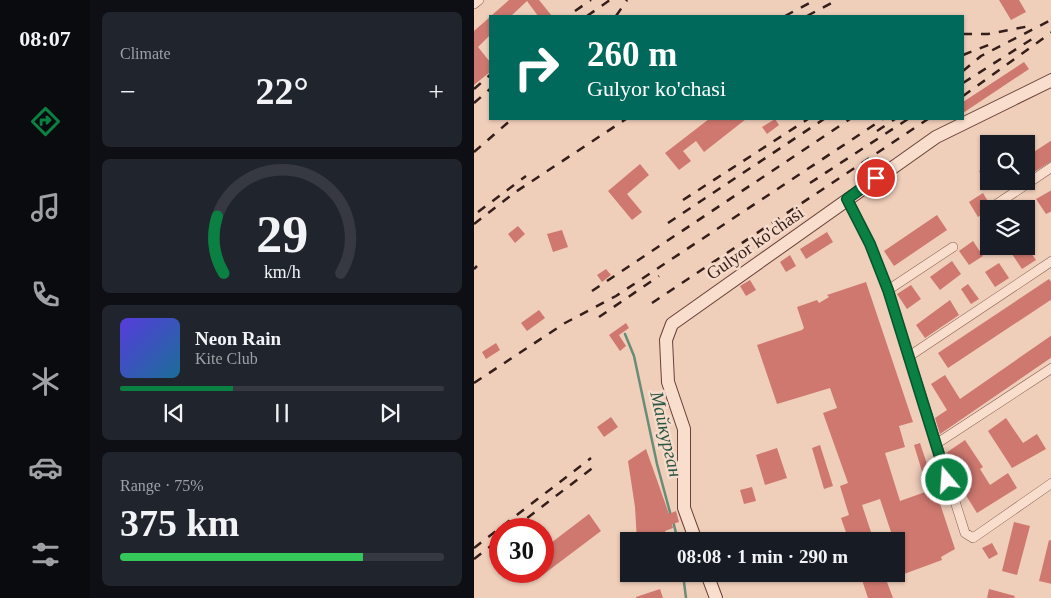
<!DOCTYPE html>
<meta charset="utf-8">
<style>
body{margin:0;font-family:"Times New Roman",serif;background:#20242c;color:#f1f3f6;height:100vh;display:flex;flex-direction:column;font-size:19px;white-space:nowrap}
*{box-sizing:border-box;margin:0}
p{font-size:16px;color:#9ea1a6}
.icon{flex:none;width:28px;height:28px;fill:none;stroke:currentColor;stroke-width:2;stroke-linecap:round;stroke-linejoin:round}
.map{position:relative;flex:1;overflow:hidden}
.panel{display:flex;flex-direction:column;gap:12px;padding:12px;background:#0d0f14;width:384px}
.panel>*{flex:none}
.top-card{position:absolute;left:15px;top:15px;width:475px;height:105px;border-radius:0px;box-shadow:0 1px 4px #0004;background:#00695c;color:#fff;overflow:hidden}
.fabs{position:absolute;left:506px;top:135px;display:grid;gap:10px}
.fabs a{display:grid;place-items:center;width:55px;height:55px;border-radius:0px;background:#171b24;box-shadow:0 1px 4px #0004;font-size:25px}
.speed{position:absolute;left:15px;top:518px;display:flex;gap:10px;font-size:25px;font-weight:700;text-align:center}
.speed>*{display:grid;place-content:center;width:65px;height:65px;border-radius:50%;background:#171b24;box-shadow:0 1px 4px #0004;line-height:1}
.speed .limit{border:8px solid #d22;background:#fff;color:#111}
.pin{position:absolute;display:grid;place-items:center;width:42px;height:42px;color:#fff;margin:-21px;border:2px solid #fff;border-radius:50%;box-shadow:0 1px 5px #0007}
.me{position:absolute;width:55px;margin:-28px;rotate:342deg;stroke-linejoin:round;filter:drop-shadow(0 0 4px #0008)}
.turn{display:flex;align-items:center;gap:18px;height:105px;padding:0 15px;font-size:22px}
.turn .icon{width:65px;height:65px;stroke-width:2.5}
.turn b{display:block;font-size:35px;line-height:42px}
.big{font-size:38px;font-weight:800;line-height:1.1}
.panel .tile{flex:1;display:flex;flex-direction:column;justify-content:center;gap:8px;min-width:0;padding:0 18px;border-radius:8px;background:#20242c}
.panel .dial{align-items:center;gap:0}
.dial svg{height:130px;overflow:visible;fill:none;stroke:#363941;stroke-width:7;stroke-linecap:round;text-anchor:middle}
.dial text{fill:#f1f3f6;stroke:none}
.song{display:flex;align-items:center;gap:15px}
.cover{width:60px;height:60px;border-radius:8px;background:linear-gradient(135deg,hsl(250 70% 55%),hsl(200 70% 35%))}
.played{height:5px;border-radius:2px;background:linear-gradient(90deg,#0b8043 35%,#363941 35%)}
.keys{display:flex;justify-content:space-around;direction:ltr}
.heat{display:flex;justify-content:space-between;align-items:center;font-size:28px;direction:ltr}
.charge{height:8px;border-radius:4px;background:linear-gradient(90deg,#34c759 75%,#363941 0)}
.trip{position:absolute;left:146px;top:532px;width:285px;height:50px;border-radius:0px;background:#171b24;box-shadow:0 1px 4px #0004;font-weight:800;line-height:50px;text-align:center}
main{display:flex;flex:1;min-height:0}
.tab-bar{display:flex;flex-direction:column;width:90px;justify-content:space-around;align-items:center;background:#090b0e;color:#9ea1a6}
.tab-bar .icon{width:35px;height:35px}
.tab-bar .active{color:#0b8043}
.tab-bar b{font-size:22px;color:#f1f3f6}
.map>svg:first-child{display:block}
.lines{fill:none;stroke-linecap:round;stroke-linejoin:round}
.stream{stroke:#678c77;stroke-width:2.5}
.building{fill:#ce786f}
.street-casing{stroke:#865f54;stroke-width:10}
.secondary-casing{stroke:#674038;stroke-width:14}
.street{stroke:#fadecd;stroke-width:9}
.secondary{stroke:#fadecd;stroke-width:12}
.rail{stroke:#341e1a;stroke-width:2.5;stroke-dasharray:9 9;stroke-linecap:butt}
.route-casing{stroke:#07532c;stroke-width:12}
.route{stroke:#0b8043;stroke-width:9}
.labels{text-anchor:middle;stroke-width:5;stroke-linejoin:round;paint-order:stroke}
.street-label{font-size:18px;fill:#341e1a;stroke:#f6dbca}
.water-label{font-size:19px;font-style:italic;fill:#285544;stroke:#f6dbca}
</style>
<main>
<nav class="tab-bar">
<b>08:07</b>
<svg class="icon active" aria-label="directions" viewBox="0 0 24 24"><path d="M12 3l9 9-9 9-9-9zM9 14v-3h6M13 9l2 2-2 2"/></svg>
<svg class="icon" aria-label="music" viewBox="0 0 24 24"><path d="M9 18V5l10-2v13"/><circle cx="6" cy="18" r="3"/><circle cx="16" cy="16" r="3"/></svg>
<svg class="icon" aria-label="phone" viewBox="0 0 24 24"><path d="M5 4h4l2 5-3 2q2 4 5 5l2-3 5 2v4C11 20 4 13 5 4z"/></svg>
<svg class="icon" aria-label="climate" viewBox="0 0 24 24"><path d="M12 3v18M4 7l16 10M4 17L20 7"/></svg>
<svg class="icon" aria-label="car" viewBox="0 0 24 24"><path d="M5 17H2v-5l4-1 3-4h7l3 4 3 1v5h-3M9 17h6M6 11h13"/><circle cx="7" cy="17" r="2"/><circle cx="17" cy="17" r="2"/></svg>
<svg class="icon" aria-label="filters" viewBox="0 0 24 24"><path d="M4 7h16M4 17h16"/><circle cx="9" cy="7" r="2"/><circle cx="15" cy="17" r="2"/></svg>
</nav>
<section class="panel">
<div class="tile"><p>Climate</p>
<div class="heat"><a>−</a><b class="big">22°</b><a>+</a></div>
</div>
<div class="tile dial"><svg viewBox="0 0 100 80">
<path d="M14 69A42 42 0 1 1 86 69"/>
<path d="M14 69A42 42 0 0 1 10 34" stroke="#0b8043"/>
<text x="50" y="56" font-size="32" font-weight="700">29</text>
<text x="50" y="72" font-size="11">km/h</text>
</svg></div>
<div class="tile">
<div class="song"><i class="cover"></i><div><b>Neon Rain</b><p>Kite Club</p></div></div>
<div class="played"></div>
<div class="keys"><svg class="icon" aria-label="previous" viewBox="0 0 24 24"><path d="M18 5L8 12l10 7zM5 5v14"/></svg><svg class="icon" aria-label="pause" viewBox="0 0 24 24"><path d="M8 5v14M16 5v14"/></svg><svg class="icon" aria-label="next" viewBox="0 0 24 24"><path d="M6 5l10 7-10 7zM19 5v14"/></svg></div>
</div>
<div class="tile"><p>Range · 75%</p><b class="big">375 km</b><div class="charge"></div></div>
</section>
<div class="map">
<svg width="578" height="598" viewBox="0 0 578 598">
<rect width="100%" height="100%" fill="#efceba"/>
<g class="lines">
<!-- stream -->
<path class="stream" d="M151,334L160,356L183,464L197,516
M199,521L204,541
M209,574L212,598"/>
</g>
<!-- building -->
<path class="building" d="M35,0H65L78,16H64L53,1L37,16H17Z
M525,0H545L552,12L537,20Z
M16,17V35L4,47L16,62V72L0,85V31Z
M550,62L555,69L489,113V102Z
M235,119H272L230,152L222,141L209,151L217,161L205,170L191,153Z
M301,119L305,125L293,134L288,127Z
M578,140V161L552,177V157Z
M166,164L175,175L153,194L168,212L158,220L134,191Z
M515,165V186L505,171Z
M578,190V211L572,214L562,199Z
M509,193L518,208L504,217L495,202Z
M463,215L473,230L420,266L410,251Z
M44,226L51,234L41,243L34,234Z
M88,230L94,247L79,252L73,234Z
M353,232L359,242L332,259L326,249Z
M499,241L509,256L495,265L485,251Z
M552,246L562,260L548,269L538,254Z
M316,255L322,266L312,272L306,262Z
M478,261L487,274L466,290L456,277Z
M525,263L535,278L521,287L511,272Z
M132,269L137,275L128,282L123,275Z
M575,279L578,283V299L474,368L464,353Z
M276,280L282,290L272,296L266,286Z
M392,282L439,422L425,426L431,447L411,453L426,501L454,491L440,445L446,443L481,549L467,557L468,560L430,574L422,541H420L406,499L388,505L400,541H375L367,518L375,515L366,486L374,483L349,413L363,408L356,388L303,404L283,345L328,330L330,328L323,307L343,300L345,303L355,297L353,295Z
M494,284L505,299L497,304L487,289Z
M437,285L447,299L433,309L423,294Z
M476,300L485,315L451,338L442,325Z
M65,310L71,318L53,331L47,323Z
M152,323L155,328L145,335L152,346L146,351L135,335Z
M578,335V357L466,434L461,418L473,410L457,384L471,375L486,399Z
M22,343L26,350L12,359L8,352Z
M137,417L144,427L130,437L123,427Z
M532,418L549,443L563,434L572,449L538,468L514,431Z
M491,440L509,467L506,469L516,485L534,473L543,488L503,513L488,489L491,487L475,462L472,453Z
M346,445L359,486L350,489L338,448Z
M303,448L313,478L291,485L282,455Z
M172,449L195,514L202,511L205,522L198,524L199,528L191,531L195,541H163L161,507L154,461Z
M278,487L282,501L270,504L266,490Z
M115,514L127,531L62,580L55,571H69V549Z
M540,522L556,526L543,575L528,571Z
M575,540L578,541V584L565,581Z
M518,543L524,554L515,559L508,548Z
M386,574H410L419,598H394Z
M186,589L189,598H162V597Z
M515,589L541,596L540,598H513Z"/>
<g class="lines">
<defs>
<path id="street" d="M0,4L5,0
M373,199L396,244L414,290L491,533L499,538L578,483
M523,204L578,167
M414,290L479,247
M434,357L578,261
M462,444L578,368"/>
<path id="secondary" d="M222,541L210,508V429L194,382L192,340L198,324L462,137L578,80
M233,574L242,598"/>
</defs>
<!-- street casing -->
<use href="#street" class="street-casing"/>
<!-- secondary casing -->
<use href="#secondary" class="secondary-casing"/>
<!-- street -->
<use href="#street" class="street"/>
<!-- secondary -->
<use href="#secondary" class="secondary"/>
<!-- rail -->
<path class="rail" d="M101,11L117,0
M113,16L136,0
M142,16L153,0
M311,16L341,0
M333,16L363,0
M489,34H514L556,26
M489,55L517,44
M489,71L507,56L575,21
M489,83L558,39
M0,89L16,75
M489,96L578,32
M0,103L16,89
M403,131L421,119
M0,152L38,119
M336,183L434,119
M209,200L334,119
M4,212L52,176
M194,223L350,119
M0,224L40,193L152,119
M0,269L3,266
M118,291L376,119
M178,303L454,119
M125,317L185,276
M0,383L91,323L142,296L409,119
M39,529L121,466
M0,548L117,458
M0,559L26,539"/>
</g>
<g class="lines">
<defs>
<path id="route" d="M402,178L373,199L396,244L414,290L473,480"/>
</defs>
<!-- route casing -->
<use href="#route" class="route-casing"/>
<!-- route -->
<use href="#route" class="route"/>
</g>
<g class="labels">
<!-- street labels -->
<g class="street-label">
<text transform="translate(281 243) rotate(-35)" y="6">Gulyor ko'chasi</text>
</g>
<!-- water labels -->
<g class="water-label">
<text transform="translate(193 434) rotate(77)" y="7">Майкурган</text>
</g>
</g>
</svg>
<div class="fabs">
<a><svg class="icon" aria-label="search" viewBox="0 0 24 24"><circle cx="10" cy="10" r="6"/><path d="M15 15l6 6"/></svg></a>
<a><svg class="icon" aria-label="layers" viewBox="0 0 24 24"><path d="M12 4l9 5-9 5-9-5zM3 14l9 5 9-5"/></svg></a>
</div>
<div class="speed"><div class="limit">30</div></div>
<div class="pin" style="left:402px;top:178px;background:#d93025"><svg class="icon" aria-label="arrive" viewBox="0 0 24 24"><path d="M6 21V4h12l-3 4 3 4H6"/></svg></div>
<svg class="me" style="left:473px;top:480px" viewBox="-20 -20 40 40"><circle r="17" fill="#0b8043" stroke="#fff" stroke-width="3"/><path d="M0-11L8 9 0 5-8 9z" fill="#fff"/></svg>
<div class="trip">08:08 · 1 min · 290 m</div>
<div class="top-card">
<div class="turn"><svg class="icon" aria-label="right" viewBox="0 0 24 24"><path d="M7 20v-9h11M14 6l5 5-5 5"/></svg><div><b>260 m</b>Gulyor ko'chasi</div></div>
</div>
</div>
</main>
